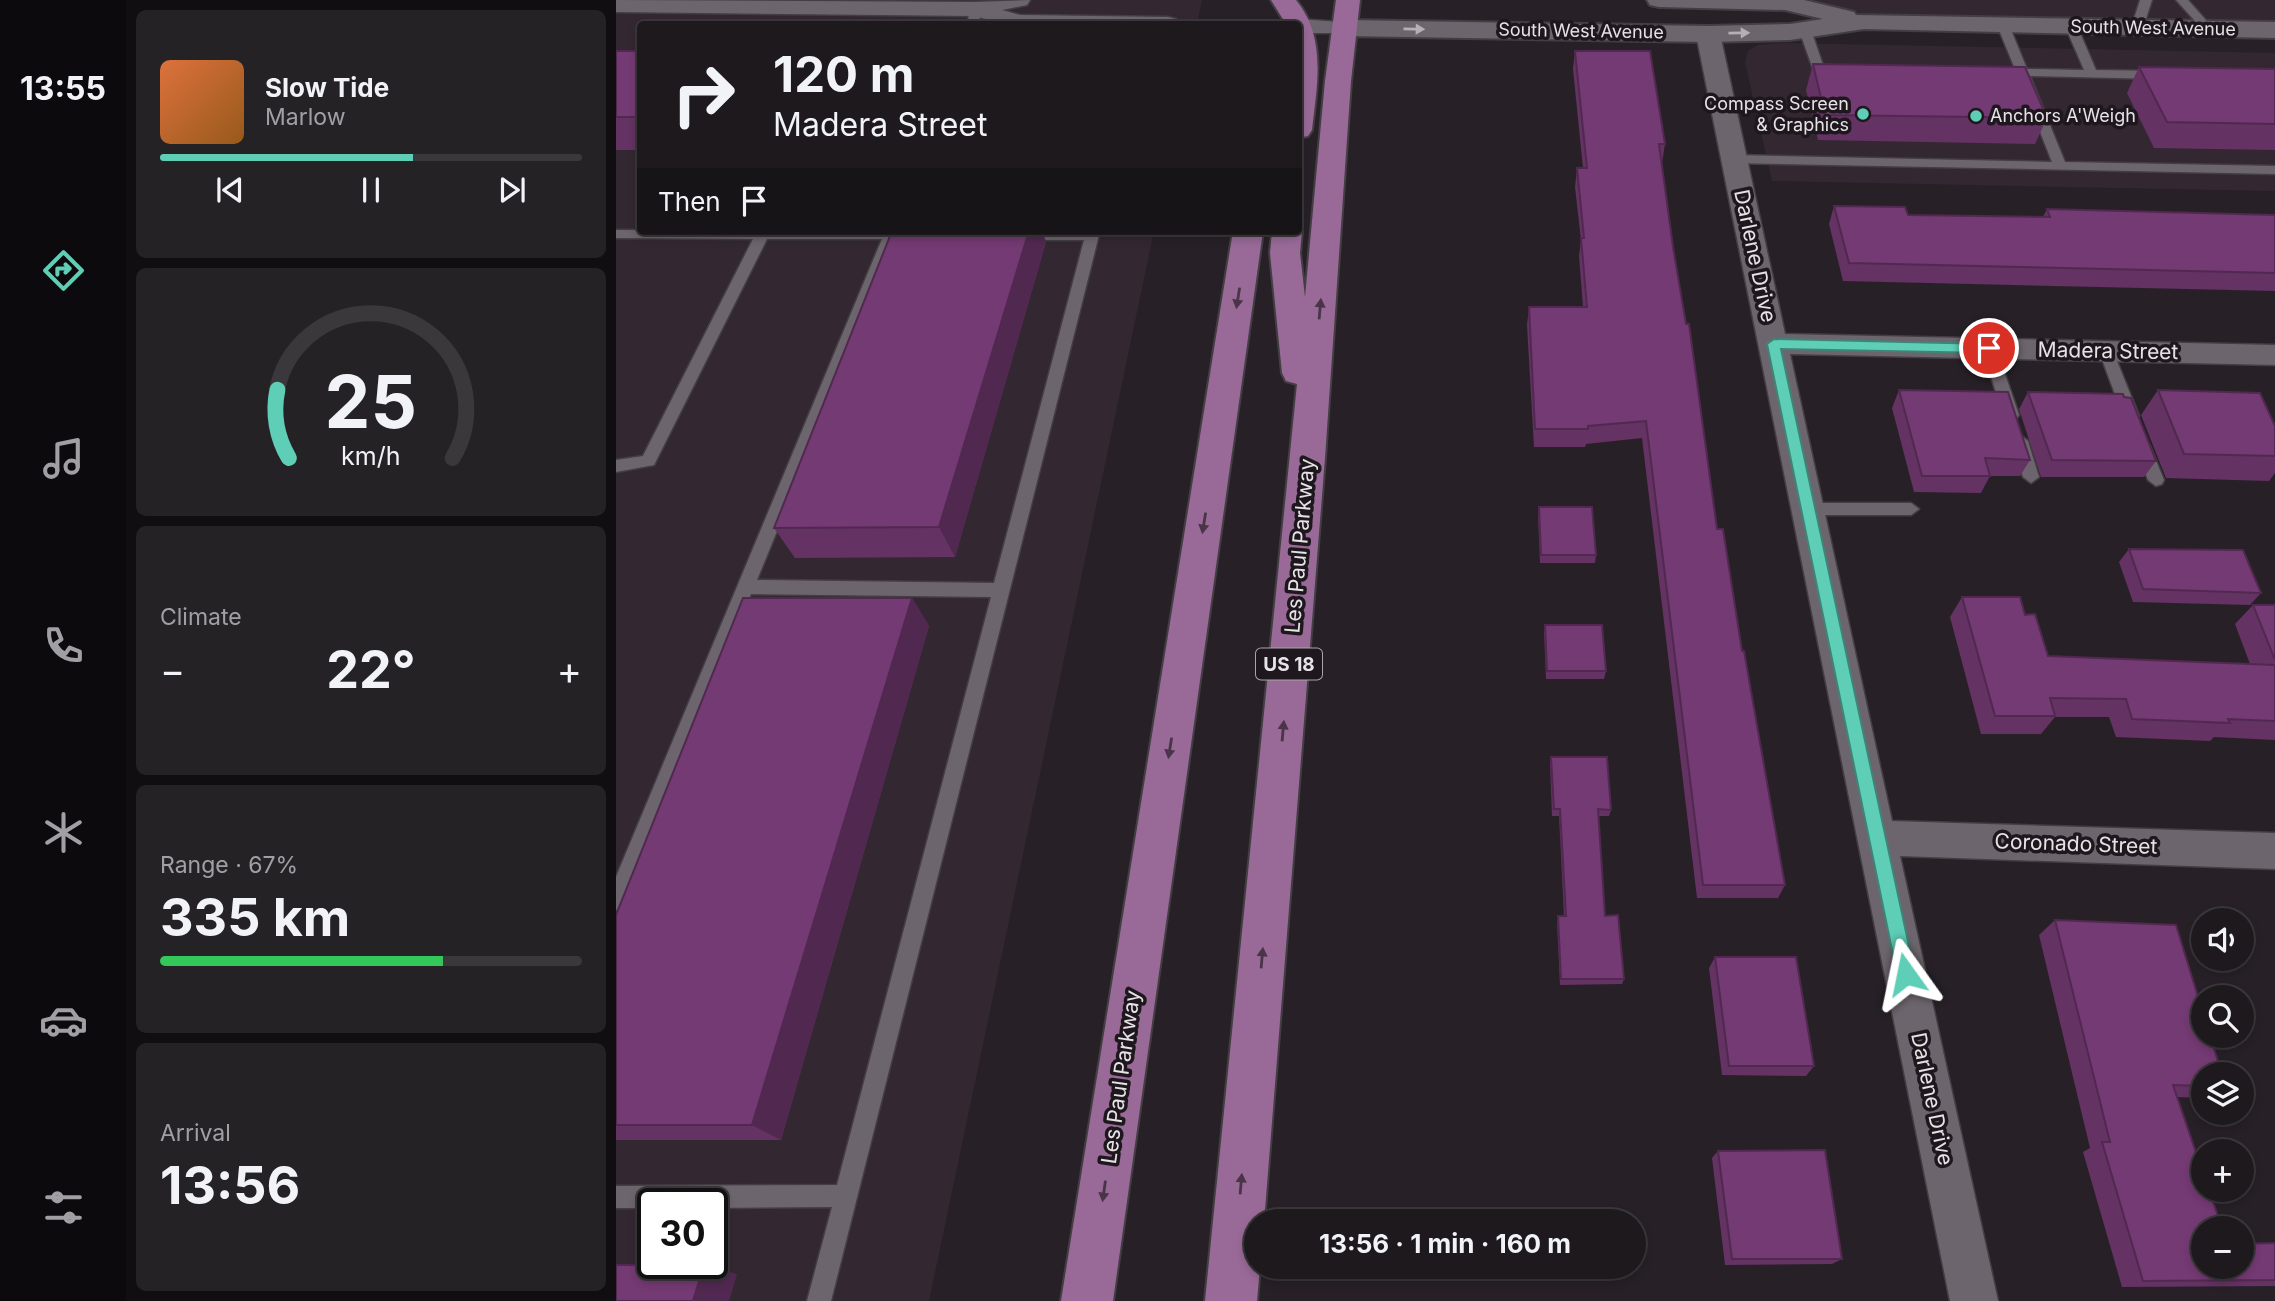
<!DOCTYPE html>
<meta charset="utf-8">
<style>
body{margin:0;font-family:Inter,sans-serif;background:#252226;color:#f1f3f6;height:100vh;display:flex;flex-direction:column;font-size:26px;white-space:nowrap}
*{box-sizing:border-box;margin:0}
p{font-size:23px;color:#a0a0a4}
.icon{flex:none;width:38px;height:38px;fill:none;stroke:currentColor;stroke-width:2;stroke-linecap:round;stroke-linejoin:round}
.map{position:relative;flex:1;overflow:hidden}
.drawer{display:flex;flex-direction:column;gap:10px;padding:10px;background:#100e10;width:490px}
.drawer>*{flex:none}
.hud{position:absolute;left:21px;top:21px;width:665px;height:214px;border-radius:7px;box-shadow:0 4px 10px #0003,0 0 0 2px #3b383b;background:#1d191d;color:#f1f3f6;overflow:hidden}
.controls{position:absolute;left:1575px;top:908px;display:grid;gap:14px}
.controls a{display:grid;place-items:center;width:63px;height:63px;border-radius:50%;background:#1d191d;box-shadow:0 4px 10px #0003,0 0 0 2px #3b383b;font-size:35px}
.speed{position:absolute;left:21px;top:1188px;display:flex;gap:14px;font-size:35px;font-weight:700;text-align:center}
.speed>*{display:grid;place-content:center;width:91px;height:91px;border-radius:50%;background:#1d191d;box-shadow:0 4px 10px #0003,0 0 0 2px #3b383b;line-height:1}
.speed .limit{border:4px solid #111;border-radius:10px;background:#fff;color:#111}
.pin{position:absolute;display:grid;place-items:center;width:60px;height:60px;color:#fff;margin:-30px;border:4px solid #fff;border-radius:50%;box-shadow:0 2px 7px #0007}
.me{position:absolute;width:77px;margin:-38px;rotate:348deg;stroke-linejoin:round;filter:drop-shadow(0 0 5px #0008)}
.turn{display:flex;align-items:center;gap:24px;height:147px;padding:0 21px;font-size:32px}
.turn .icon{width:91px;height:91px;stroke-width:2.5}
.turn b{display:block;font-size:49px;line-height:60px}
.then{display:flex;align-items:center;height:66px;padding:0 21px;background:#0003;gap:14px;font-size:26px}
.big{font-size:52px;font-weight:700;line-height:1.1}
.drawer .widget{flex:1;display:flex;flex-direction:column;justify-content:center;gap:10px;min-width:0;padding:0 24px;border-radius:10px;background:#252226}
.drawer .dial{align-items:center;gap:0}
.dial svg{height:182px;overflow:visible;fill:none;stroke:#3b383b;stroke-width:7;stroke-linecap:round;text-anchor:middle}
.dial text{fill:#f1f3f6;stroke:none}
.song{display:flex;align-items:center;gap:21px}
.cover{width:84px;height:84px;border-radius:10px;background:linear-gradient(135deg,hsl(20 70% 55%),hsl(30 70% 35%))}
.played{height:7px;border-radius:4px;background:linear-gradient(90deg,#5eceb7 60%,#3b383b 60%)}
.keys{display:flex;justify-content:space-around;direction:ltr}
.heat{display:flex;justify-content:space-between;align-items:center;font-size:38px;direction:ltr}
.charge{height:10px;border-radius:5px;background:linear-gradient(90deg,#34c759 67%,#3b383b 0)}
.trip{position:absolute;left:628px;top:1209px;width:402px;height:70px;border-radius:35px;background:#1d191d;box-shadow:0 4px 10px #0003,0 0 0 2px #3b383b;font-weight:700;line-height:70px;text-align:center}
main{display:flex;flex:1;min-height:0}
.menu{display:flex;flex-direction:column;width:126px;justify-content:space-around;align-items:center;background:#0c0a0c;color:#a0a0a4}
.menu .icon{width:49px;height:49px}
.menu .on{color:#5eceb7}
.menu b{font-size:32px;color:#f1f3f6}
.map>svg:first-child{display:block}
.built{fill:#332832;fill-rule:evenodd}
.lines{fill:none;stroke-linecap:round;stroke-linejoin:round}
.service-casing{stroke:#433e43;stroke-width:3}
.minor-casing{stroke:#433e43;stroke-width:3}
.tertiary-casing{stroke:#433e43;stroke-width:4}
.primary-casing{stroke:#433e43;stroke-width:4}
.service{fill:#6d656d;fill-rule:evenodd}
.minor{fill:#6d656d;fill-rule:evenodd}
.tertiary{fill:#6d656d;fill-rule:evenodd}
.primary{fill:#996a98;fill-rule:evenodd}
.wall{fill:#643263}
.shaded-wall{fill:#512950}
.building{fill:#743a73;stroke:#512950;stroke-width:2}
.oneway{fill:#b6b0b6}
.oneway2{fill:#493448}
.route{fill:#5eceb7;stroke:#3d8677;stroke-width:2}
.poi-dot{fill:#5eceb7;stroke:#1e171d;stroke-width:2.5}
.labels{text-anchor:middle;stroke-width:7;stroke-linejoin:round;paint-order:stroke}
.far-street-label{font-size:18px;fill:#e6e2e6;stroke:#1e171d}
.far-poi-label{font-size:18px;fill:#e6e2e6;stroke:#1e171d;text-anchor:end}
.shield{fill:#1e171d;stroke:#aaa5aa;stroke-width:2}
.shield-label{font-size:19px;font-weight:bold;fill:#e6e2e6}
.street-label{font-size:21px;fill:#e6e2e6;stroke:#1e171d}
</style>
<main>
<nav class="menu">
<b>13:55</b>
<svg class="icon on" aria-label="directions" viewBox="0 0 24 24"><path d="M12 3l9 9-9 9-9-9zM9 14v-3h6M13 9l2 2-2 2"/></svg>
<svg class="icon" aria-label="music" viewBox="0 0 24 24"><path d="M9 18V5l10-2v13"/><circle cx="6" cy="18" r="3"/><circle cx="16" cy="16" r="3"/></svg>
<svg class="icon" aria-label="phone" viewBox="0 0 24 24"><path d="M5 4h4l2 5-3 2q2 4 5 5l2-3 5 2v4C11 20 4 13 5 4z"/></svg>
<svg class="icon" aria-label="climate" viewBox="0 0 24 24"><path d="M12 3v18M4 7l16 10M4 17L20 7"/></svg>
<svg class="icon" aria-label="car" viewBox="0 0 24 24"><path d="M5 17H2v-5l4-1 3-4h7l3 4 3 1v5h-3M9 17h6M6 11h13"/><circle cx="7" cy="17" r="2"/><circle cx="17" cy="17" r="2"/></svg>
<svg class="icon" aria-label="filters" viewBox="0 0 24 24"><path d="M4 7h16M4 17h16"/><circle cx="9" cy="7" r="2"/><circle cx="15" cy="17" r="2"/></svg>
</nav>
<section class="drawer">
<div class="widget">
<div class="song"><i class="cover"></i><div><b>Slow Tide</b><p>Marlow</p></div></div>
<div class="played"></div>
<div class="keys"><svg class="icon" aria-label="previous" viewBox="0 0 24 24"><path d="M18 5L8 12l10 7zM5 5v14"/></svg><svg class="icon" aria-label="pause" viewBox="0 0 24 24"><path d="M8 5v14M16 5v14"/></svg><svg class="icon" aria-label="next" viewBox="0 0 24 24"><path d="M6 5l10 7-10 7zM19 5v14"/></svg></div>
</div>
<div class="widget dial"><svg viewBox="0 0 100 80">
<path d="M14 69A42 42 0 1 1 86 69"/>
<path d="M14 69A42 42 0 0 1 9 39" stroke="#5eceb7"/>
<text x="50" y="56" font-size="32" font-weight="700">25</text>
<text x="50" y="72" font-size="11">km/h</text>
</svg></div>
<div class="widget"><p>Climate</p>
<div class="heat"><a>−</a><b class="big">22°</b><a>+</a></div>
</div>
<div class="widget"><p>Range · 67%</p><b class="big">335 km</b><div class="charge"></div></div>
<div class="widget"><p>Arrival</p><b class="big">13:56</b></div>
</section>
<div class="map">
<svg width="1659" height="1301" viewBox="0 0 1659 1301">
<rect width="100%" height="100%" fill="#272127"/>
<!-- built -->
<path class="built" d="M0,0H586L581,24H24V231H538L313,1301H0ZM37,1204H96V1264H37Z
M1128,0H1659V29L1247,19Z
M1167,43L1659,53V191L1156,181L1129,62L1132,51L1142,45Z"/>
<g class="lines">
<defs>
<path id="service" d="M1524,0H1536L1527,28L1521,31L1515,28Z
M1560,0H1572L1596,27V31H1588Z
M359,6L365,9L363,24H352L353,9Z
M1383,23L1393,25L1411,69L1468,70L1449,26L1455,23L1461,26L1480,70L1543,71L1549,75L1543,79L1414,76L1449,162L1659,166V174L1118,163L1112,159L1118,155L1436,162L1402,76H1389L1383,72L1389,68L1399,69L1381,25Z
M1189,27L1195,30L1207,65L1225,66V72H1198L1183,30Z
M0,230L280,232L282,235L141,580L378,583L468,240H403L396,236L403,232L484,231L215,1301H191L216,1207L96,1208V1204H37V1208H0V1186L221,1185L375,597L135,594L10,901L7,908L0,910V877L266,239H151L38,465L0,472V460L27,456L137,239L0,238Z
M1373,343L1380,348L1403,415L1400,419L1395,420L1387,415L1366,348Z
M1490,346L1497,351L1523,416L1520,420L1515,421L1507,416L1483,351Z
M1404,435L1412,441L1423,477L1415,483L1407,477L1396,441Z
M1526,440L1534,446L1548,480L1546,484L1540,486L1532,480L1518,446Z
M1192,503H1295L1303,509L1295,515H1192L1184,509Z"/>
<path id="minor" d="M0,0L359,2L414,0L411,5L386,10L404,15L552,17L560,19L563,24H387L359,16L0,12Z
M682,19L738,23L741,28L738,33H682V24H672Z
M1092,27L1100,29L1104,34L1169,334L1659,345V365L1174,354L1276,821L1659,833V869L1284,856L1382,1301H1334L1080,34L1084,29Z"/>
<path id="tertiary" d="M1031,0H1188L1238,12L1240,15L1659,22V38L1248,29L1174,40L1092,42L730,36L721,33L717,28L721,23L730,20L1092,26L1174,24L1207,19L1169,10L1043,7L1034,5Z"/>
<path id="primary" d="M655,0H680C711,38 701,85 696,130L692,136L682,138V24H670Z
M720,0H744L735,81L709,458L648,1222H640V1267H644L641,1301H589L681,384L670,381L666,373L654,253L656,231H682V226L686,231L684,253L689,297L709,81Z
M617,231H647L497,1301H445Z"/>
</defs>
<!-- service casing -->
<use href="#service" class="service-casing"/>
<!-- minor casing -->
<use href="#minor" class="minor-casing"/>
<!-- tertiary casing -->
<use href="#tertiary" class="tertiary-casing"/>
<!-- primary casing -->
<use href="#primary" class="primary-casing"/>
<!-- service -->
<use href="#service" class="service"/>
<!-- minor -->
<use href="#minor" class="minor"/>
<!-- tertiary -->
<use href="#tertiary" class="tertiary"/>
<!-- primary -->
<use href="#primary" class="primary"/>
</g>
<!-- wall -->
<path class="wall" d="M0,51H24V150H0Z
M959,51L1049,144L1046,163L1057,247L1101,529L1126,651L1169,885L1162,898H1081L1026,438L970,444L969,447H918L911,325L913,307H967L963,256L965,240L959,187L961,168H967L957,69Z
M1197,64L1431,118L1419,144L1202,140L1190,90Z
M1523,67L1659,69V150L1538,148L1511,93Z
M1218,206L1292,215L1427,217L1431,209L1659,215V291L1227,281L1213,224Z
M276,231H426L430,242L339,557L179,558L158,528Z
M1283,390L1414,460L1404,476H1374L1365,493L1298,492L1276,408Z
M1542,390L1659,426V473L1653,481L1550,478L1525,415Z
M1412,392L1540,461L1528,477H1425L1403,409Z
M923,507L980,555L979,563H924L922,516Z
M1513,549L1645,593L1634,605L1517,602L1503,562Z
M1346,597L1409,615L1432,656L1634,664L1619,624L1637,605H1659V740L1598,737L1594,741L1500,737L1493,717H1439L1425,734H1365L1334,617Z
M296,598L313,626L165,1140H0V915Z
M929,625L990,671L988,679H930L928,633Z
M935,757L995,810L993,816H982L989,916L1008,979L1006,984L944,985L941,922L942,916H948L943,816H936L934,764Z
M1439,920L1587,1074V1098L1561,1097L1587,1267L1659,1243V1286L1506,1287L1467,1152L1474,1148L1423,935Z
M1099,957L1198,1066L1190,1076L1106,1075L1093,968Z
M1102,1151L1226,1259L1216,1264L1109,1265L1096,1158Z"/>
<!-- shaded-wall -->
<path class="shaded-wall" d="M413,231H426L430,242L339,557L323,527Z
M296,598L313,626L165,1140L136,1125Z
M88,1265L121,1274L113,1301H77Z"/>
<!-- building -->
<path class="building" d="M0,51H24V117H0Z
M959,51H1034L1049,144H1043L1057,247L1070,324H1073L1101,529H1107L1126,651H1128L1169,885H1087L1030,421L972,426V429H919L913,307H971L965,238H968L961,168H971Z
M1197,64L1409,67L1431,118L1209,115Z
M1523,67L1659,69V124L1551,122Z
M1218,206L1289,207L1292,215L1434,217L1431,209L1659,215V273L1233,263Z
M276,231H413L323,527L158,528Z
M1283,390L1392,392L1414,460L1369,458L1374,476H1306Z
M1542,390L1644,393L1659,426V456L1568,454Z
M1412,392L1507,394L1508,397L1515,398L1540,461L1436,460Z
M923,507H976L980,555H925Z
M1513,549L1627,550L1645,593L1527,589Z
M1346,597H1404L1409,615L1419,614L1432,656L1659,665V721L1612,719L1614,723L1516,719L1510,699L1434,698L1439,716H1379Z
M127,598H296L136,1125H0V915Z
M1637,605H1659V660Z
M929,625H986L990,671H931Z
M935,757H991L995,810L982,809L989,916L1002,915L1008,979H945L942,916H950L944,809H938Z
M1439,920L1560,925L1587,1013V1036H1594L1606,1074H1587V1086L1557,1085L1587,1173V1190H1593L1606,1228H1587V1267H1626V1244L1659,1243V1280L1527,1281L1486,1142H1494Z
M1099,957H1180L1198,1066H1113Z
M1209,1150L1226,1259H1116L1102,1151Z
M0,1265H88L77,1301H0Z"/>
<!-- one-way arrows -->
<defs><path id="oneway-solid" d="M-6-.8H1V-3.2L6.5 0L1 3.2V.8H-6Z" transform="scale(1.75)"/></defs>
<g class="oneway">
<use href="#oneway-solid" transform="translate(798 29) rotate(1)"/>
<use href="#oneway-solid" transform="translate(1123 33) rotate(-1)"/>
</g>
<g class="oneway2">
<use href="#oneway-solid" transform="translate(622 298) rotate(99)"/>
<use href="#oneway-solid" transform="translate(704 309) rotate(-85)"/>
<use href="#oneway-solid" transform="translate(588 523) rotate(99)"/>
<use href="#oneway-solid" transform="translate(667 731) rotate(-85)"/>
<use href="#oneway-solid" transform="translate(554 748) rotate(99)"/>
<use href="#oneway-solid" transform="translate(646 958) rotate(-85)"/>
<use href="#oneway-solid" transform="translate(625 1184) rotate(-85)"/>
<use href="#oneway-solid" transform="translate(488 1191) rotate(98)"/>
</g>
<!-- route -->
<path class="route" d="M1158,339L1373,344L1380,348L1373,353L1165,349L1299,974L1297,981L1290,983L1283,981L1281,974L1151,344Z"/>
<!-- markers -->
<g class="poi-dot">
<circle cx="1247" cy="114" r="7"/>
<circle cx="1360" cy="116" r="7"/>
</g>
<g class="labels">
<!-- far-street labels -->
<g class="far-street-label">
<text transform="translate(1537 28) rotate(1)" y="6">South West Avenue</text>
<text transform="translate(965 31) rotate(1)" y="6">South West Avenue</text>
</g>
<!-- far-poi labels -->
<g class="far-poi-label">
<text x="1233" y="110">Compass Screen<tspan x="1233" dy="21">&amp; Graphics</tspan></text>
<text x="1374" y="122" text-anchor="start">Anchors A'Weigh</text>
</g>
<!-- shield labels -->
<rect class="shield" x="640" y="648.5" width="66" height="31" rx="5"/>
<g class="shield-label">
<text x="673" y="671">US 18</text>
</g>
<!-- street labels -->
<g class="street-label">
<text transform="translate(1139 256) rotate(78)" y="7">Darlene Drive</text>
<text transform="translate(1492 351) rotate(1)" y="7">Madera Street</text>
<text transform="translate(684 546) rotate(-85)" y="7">Les Paul Parkway</text>
<text transform="translate(1460 844) rotate(2)" y="7">Coronado Street</text>
<text transform="translate(505 1077) rotate(-82)" y="7">Les Paul Parkway</text>
<text transform="translate(1316 1099) rotate(78)" y="7">Darlene Drive</text>
</g>
</g>
</svg>
<div class="controls">
<a><svg class="icon" aria-label="sound" viewBox="0 0 24 24"><path d="M4 9h4l5-4v14l-5-4H4zM17 9q2 3 0 6"/></svg></a>
<a><svg class="icon" aria-label="search" viewBox="0 0 24 24"><circle cx="10" cy="10" r="6"/><path d="M15 15l6 6"/></svg></a>
<a><svg class="icon" aria-label="layers" viewBox="0 0 24 24"><path d="M12 4l9 5-9 5-9-5zM3 14l9 5 9-5"/></svg></a>
<a>+</a>
<a>−</a>
</div>
<div class="speed"><div class="limit">30</div></div>
<div class="pin" style="left:1373px;top:348px;background:#d93025"><svg class="icon" aria-label="arrive" viewBox="0 0 24 24"><path d="M6 21V4h12l-3 4 3 4H6"/></svg></div>
<svg class="me" style="left:1290px;top:974px" viewBox="-20 -20 40 40"><path d="M0-17L14 15 0 8-14 15z" fill="#5eceb7" stroke="#fff" stroke-width="4"/></svg>
<div class="trip">13:56 · 1 min · 160 m</div>
<div class="hud">
<div class="turn"><svg class="icon" aria-label="right" viewBox="0 0 24 24"><path d="M7 20v-9h11M14 6l5 5-5 5"/></svg><div><b>120 m</b>Madera Street</div></div>
<div class="then">Then<svg class="icon" aria-label="arrive" viewBox="0 0 24 24"><path d="M6 21V4h12l-3 4 3 4H6"/></svg></div>
</div>
</div>
</main>
